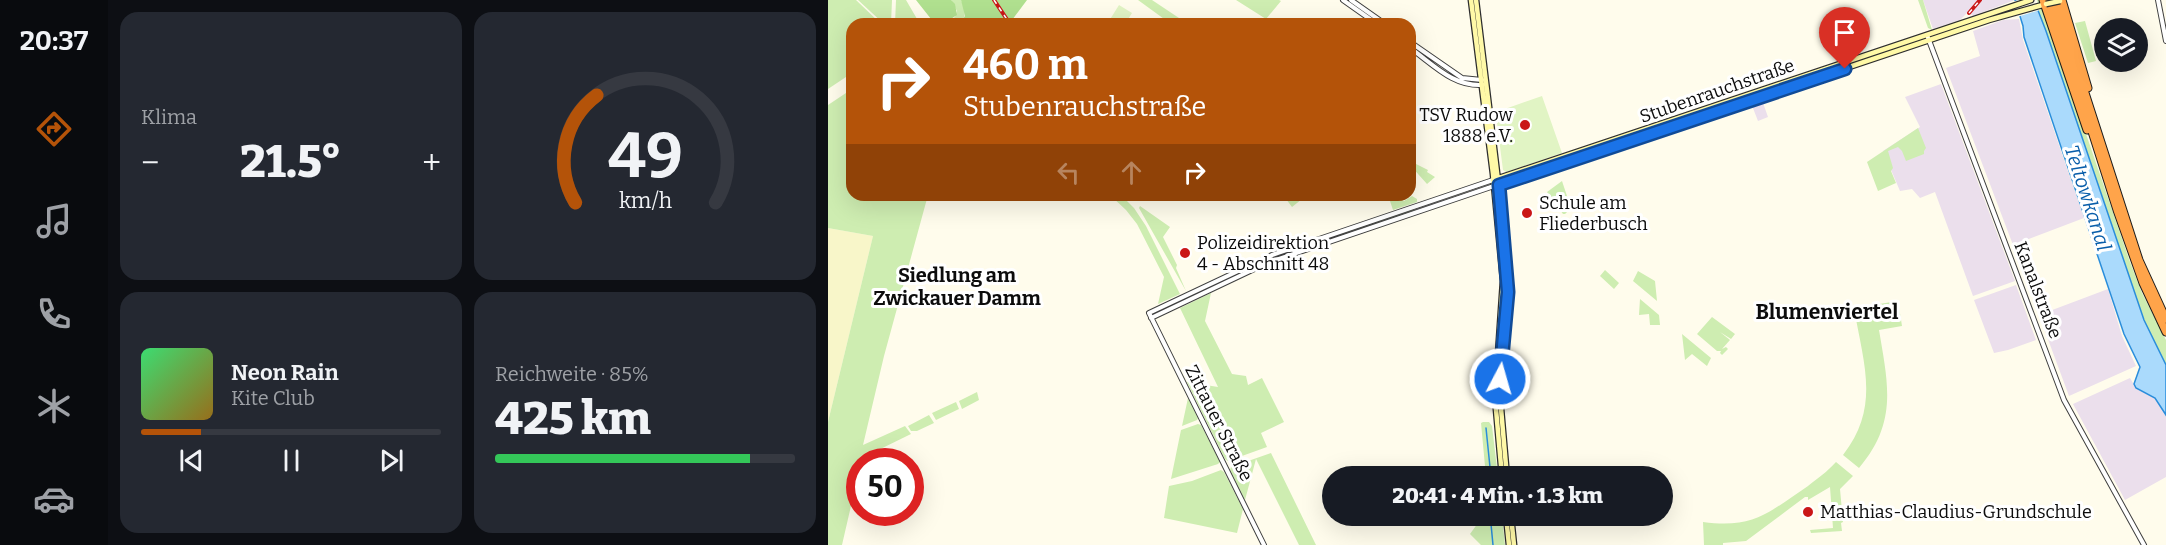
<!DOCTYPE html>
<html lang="de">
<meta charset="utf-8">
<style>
body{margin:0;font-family:Bitter,serif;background:#242831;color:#f1f3f6;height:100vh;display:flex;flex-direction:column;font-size:22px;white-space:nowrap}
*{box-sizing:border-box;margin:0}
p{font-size:20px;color:#9ea1a6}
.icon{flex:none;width:33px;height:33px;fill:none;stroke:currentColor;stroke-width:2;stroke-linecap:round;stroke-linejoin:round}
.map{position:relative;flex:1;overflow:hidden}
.panel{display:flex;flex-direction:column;gap:12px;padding:12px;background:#0d0f14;width:720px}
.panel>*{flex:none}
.guide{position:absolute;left:18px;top:18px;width:570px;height:183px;border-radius:18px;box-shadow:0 6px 24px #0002;background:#b45309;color:#fff;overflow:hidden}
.tools{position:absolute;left:1266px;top:18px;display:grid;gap:12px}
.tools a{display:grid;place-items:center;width:54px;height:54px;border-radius:50%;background:#171b24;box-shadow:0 6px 24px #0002;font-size:30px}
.speed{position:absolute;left:18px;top:448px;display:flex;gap:12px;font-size:30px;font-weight:700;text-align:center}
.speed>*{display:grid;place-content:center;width:78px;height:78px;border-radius:50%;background:#171b24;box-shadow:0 6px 24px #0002;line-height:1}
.speed .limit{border:9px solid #d22;background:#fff;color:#111}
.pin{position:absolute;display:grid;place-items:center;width:51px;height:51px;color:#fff;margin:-62px -26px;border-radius:50% 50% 50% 0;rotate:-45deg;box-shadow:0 0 6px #0007}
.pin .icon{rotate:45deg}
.me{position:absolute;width:66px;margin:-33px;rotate:6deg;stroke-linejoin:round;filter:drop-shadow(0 0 4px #0008)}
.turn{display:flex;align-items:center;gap:21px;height:126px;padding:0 18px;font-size:27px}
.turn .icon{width:78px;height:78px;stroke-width:2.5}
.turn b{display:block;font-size:42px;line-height:51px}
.lanes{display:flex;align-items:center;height:57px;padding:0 18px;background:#0003;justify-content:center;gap:30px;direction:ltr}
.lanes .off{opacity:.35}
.big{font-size:45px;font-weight:800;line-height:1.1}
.panel .widget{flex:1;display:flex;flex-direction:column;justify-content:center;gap:9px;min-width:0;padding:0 21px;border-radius:18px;background:#242831}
.panel .dial{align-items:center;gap:0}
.dial svg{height:156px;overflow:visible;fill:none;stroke:#363941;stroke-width:7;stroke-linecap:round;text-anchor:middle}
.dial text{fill:#f1f3f6;stroke:none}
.song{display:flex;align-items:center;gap:18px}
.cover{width:72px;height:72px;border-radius:9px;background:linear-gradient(135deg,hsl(140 70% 55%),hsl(40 70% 35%))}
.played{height:6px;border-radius:3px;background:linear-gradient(90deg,#b45309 20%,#363941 20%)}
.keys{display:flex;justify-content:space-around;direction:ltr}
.heat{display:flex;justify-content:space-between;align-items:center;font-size:33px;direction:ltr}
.charge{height:9px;border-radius:4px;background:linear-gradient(90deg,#34c759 85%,#363941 0)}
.panel .tiles{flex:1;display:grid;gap:12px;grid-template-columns:repeat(2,1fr)}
.trip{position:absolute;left:494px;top:466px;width:351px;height:60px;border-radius:30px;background:#171b24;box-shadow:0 6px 24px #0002;font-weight:800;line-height:60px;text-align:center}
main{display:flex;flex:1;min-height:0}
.dock{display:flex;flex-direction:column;width:108px;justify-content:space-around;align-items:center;background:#090b0e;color:#9ea1a6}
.dock .icon{width:42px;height:42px}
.dock .active{color:#b45309}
.dock b{font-size:27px;color:#f1f3f6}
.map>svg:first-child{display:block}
.industrial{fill:#ebdfec}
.farmland{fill:#f8f6c9}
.green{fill:#ceedb1}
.forest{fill:#b0e08f}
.pitch{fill:#e1f4c4}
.water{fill:#aadafc;stroke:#2a8ddb;stroke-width:1.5}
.pier{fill:#fffcec}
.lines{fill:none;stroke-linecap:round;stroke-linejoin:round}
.stream{stroke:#2a8ddb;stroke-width:1.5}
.tertiary-casing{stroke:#3f3f3f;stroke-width:6}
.secondary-casing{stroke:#2e2e2e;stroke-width:7}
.motorway-casing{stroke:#1d1d1d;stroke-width:9}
.tertiary{stroke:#fff;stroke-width:4}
.secondary{stroke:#fff9a7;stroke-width:4.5}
.motorway{stroke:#ffa44a;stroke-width:7}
.rail-casing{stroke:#ca1718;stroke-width:4}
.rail{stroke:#fff;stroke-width:1.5;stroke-dasharray:4.5;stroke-linecap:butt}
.secondary-bridge-casing{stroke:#2e2e2e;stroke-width:7;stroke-linecap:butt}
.secondary-bridge{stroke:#fff9a7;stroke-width:4.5}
.route-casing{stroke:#114b97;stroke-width:15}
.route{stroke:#1a73e8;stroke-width:10}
.poi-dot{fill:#ca1718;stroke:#fff;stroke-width:2}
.labels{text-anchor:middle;stroke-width:6;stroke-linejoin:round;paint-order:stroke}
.street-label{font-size:18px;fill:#0c0c0c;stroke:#fff}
.poi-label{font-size:18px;fill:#0c0c0c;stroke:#fff;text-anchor:start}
.water-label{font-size:20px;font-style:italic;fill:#095eaa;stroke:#fff}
.neighbourhood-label{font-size:20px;font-weight:bold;fill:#0c0c0c;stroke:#fff}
.quarter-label{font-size:21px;font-weight:bold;fill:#0c0c0c;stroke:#fff}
</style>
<main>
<nav class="dock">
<b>20:37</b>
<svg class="icon active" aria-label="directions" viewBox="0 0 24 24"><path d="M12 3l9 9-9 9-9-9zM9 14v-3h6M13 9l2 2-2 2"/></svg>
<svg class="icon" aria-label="music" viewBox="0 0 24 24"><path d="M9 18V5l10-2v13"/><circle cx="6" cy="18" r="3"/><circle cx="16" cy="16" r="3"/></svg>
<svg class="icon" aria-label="phone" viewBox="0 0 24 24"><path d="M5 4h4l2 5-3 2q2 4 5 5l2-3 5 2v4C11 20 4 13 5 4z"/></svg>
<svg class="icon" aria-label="climate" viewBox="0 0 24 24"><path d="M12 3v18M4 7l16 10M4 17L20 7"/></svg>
<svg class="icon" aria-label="car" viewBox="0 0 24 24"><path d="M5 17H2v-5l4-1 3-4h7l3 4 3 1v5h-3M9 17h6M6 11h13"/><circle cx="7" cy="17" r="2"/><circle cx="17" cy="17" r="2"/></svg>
</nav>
<section class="panel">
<div class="tiles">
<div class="widget"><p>Klima</p>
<div class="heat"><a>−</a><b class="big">21.5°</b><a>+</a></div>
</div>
<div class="widget dial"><svg viewBox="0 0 100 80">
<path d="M14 69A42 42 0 1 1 86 69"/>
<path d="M14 69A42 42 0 0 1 25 14" stroke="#b45309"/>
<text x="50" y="56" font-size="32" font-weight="700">49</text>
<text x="50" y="72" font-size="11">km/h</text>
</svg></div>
<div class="widget">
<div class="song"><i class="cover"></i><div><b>Neon Rain</b><p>Kite Club</p></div></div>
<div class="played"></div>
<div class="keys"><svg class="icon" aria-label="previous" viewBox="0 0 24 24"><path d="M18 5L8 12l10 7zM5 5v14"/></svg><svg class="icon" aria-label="pause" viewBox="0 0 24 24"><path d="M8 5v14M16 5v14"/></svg><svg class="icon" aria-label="next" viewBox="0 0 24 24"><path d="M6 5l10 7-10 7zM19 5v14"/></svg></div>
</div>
<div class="widget"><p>Reichweite · 85%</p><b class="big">425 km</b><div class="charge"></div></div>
</div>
</section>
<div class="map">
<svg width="1338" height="545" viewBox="0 0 1338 545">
<rect width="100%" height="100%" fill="#fffcec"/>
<!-- industrial -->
<path class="industrial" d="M1095,0H1187L1145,16L1140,12L1132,20L1105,29Z
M1191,19L1195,40L1256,218L1185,245L1118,68L1152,56L1145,31L1175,20Z
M1113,84L1187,281L1145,296L1107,192L1092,198L1084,189L1072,191L1055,151L1092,127L1077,97Z
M934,100L940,117L930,121L923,103Z
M1188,285L1208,340L1180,350L1166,353L1146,300Z
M1280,289L1294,336L1308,366L1241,396L1211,315Z
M1302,378L1308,388L1327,398L1338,415V477L1297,500L1245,404Z"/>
<!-- farmland -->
<path class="farmland" d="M0,228L45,236L0,422Z"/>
<!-- green -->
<path class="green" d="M0,0H28L53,24H24V73L0,89Z
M30,0H64L63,24H56Z
M68,0H78L92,24H67Z
M123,0H133C137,9 139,17 132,24H115L127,17L129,11Z
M310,0H324L351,18L347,24H343Z
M408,0H451L453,1L438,19Z
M1090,0H1095L1104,30L1100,28Z
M1206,0H1212L1302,262L1314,293L1338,340V365L1316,320Z
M1257,21L1268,61L1260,63L1247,23Z
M24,89V195H100L56,356L35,445L77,426L83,434L34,458L14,545H0V422L45,236L0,228V105Z
M882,110V111L784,144L783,143Z
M1090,128L1098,148L1096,151V154L1078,161L1074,151L1070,147L1060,151L1065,168L1063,171L1068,183L1050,191L1039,162Z
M781,143V145L677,182V178Z
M582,161L600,170L599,172L607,177L599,184L582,165Z
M734,181L743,208L737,214H735L719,192Z
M282,195H293L306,208L318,226L352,294L330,304L336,277L309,224L298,210Z
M455,195H479L464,207Z
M560,195H571L572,198L576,201L584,196L589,199V202L565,210Z
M312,206L342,227L335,237L349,265L348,268L358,291L311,208Z
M585,208L586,211L499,241L498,238Z
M496,239V241L438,262L394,282L393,280L455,252Z
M777,270L791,283L786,289L772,276Z
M810,271L827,281L829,301L805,281Z
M383,293L377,321L404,374L418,376L420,385L434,378L456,422L433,433L439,447L400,461L397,459L359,382L390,387L352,308Z
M812,299L831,315L832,325H822L821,314L811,315Z
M1070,301L1074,326L1051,330C1060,384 1070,422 1031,468L1015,455C1053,407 1035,362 1026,308Z
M884,317L907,334L903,339L892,332L902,340L894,349L898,347L900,349L894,355L892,353L893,351H889L869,334Z
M854,334L883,358L879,366L864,354L857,360Z
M149,392L151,400L134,409L131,401Z
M360,398L370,418L369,420L354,426Z
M128,402L131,409L108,420L104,413Z
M101,415L106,423L89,431H83L80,426Z
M655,422H661L664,426L670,477H658L653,423Z
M370,424L373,425L392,462L390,464L343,479L353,430Z
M443,453L488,545H471L428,459L417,500L402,470L403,467Z
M1008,462L1025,476L1012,489L1015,522L1013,523L1014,531L983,533L982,530L1005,528L1002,487L980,500V497H977L918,541L895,543V545H876L875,522C926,529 941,512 980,486C990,478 999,472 1008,462Z
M393,470L396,472L415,509L409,533L336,518L341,486L364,481Z
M655,516H674L677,545H653L642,534Z"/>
<!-- forest -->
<path class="forest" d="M88,0H123L127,4L129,15L115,24H107Z
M133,0H199L181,24H132L137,16Z"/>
<!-- pitch -->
<path class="pitch" d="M291,5L304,13L297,24H284L281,21Z
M714,96L734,153L678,172L675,170L668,115L674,113L677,109Z"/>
<!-- water -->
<path class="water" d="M1187,0H1206L1218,31L1316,320L1338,365V415L1327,398L1308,388L1306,384L1312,367L1296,334L1196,37L1195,26Z"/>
<!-- pier -->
<path class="pier" d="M1190,0H1209L1212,10L1189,17L1184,2Z"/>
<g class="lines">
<!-- stream -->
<path class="stream" d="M658,428L663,477
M665,545L663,524L666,516"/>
<defs>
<path id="tertiary" d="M515,0L549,24
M523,0L557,24
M1330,0L1338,41
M1099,35L1236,400L1316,545
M582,42L634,78L654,80
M582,48C605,64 625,87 655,85
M323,318L439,263L666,186
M436,545L321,313L444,255L665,180"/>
<path id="secondary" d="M643,0L665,174L675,281L667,398L674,477
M648,0L671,189L680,286L672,397L679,477
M665,180L1203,0
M666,186L1161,20L1218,4
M678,516L681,545
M683,516L686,545"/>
<path id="motorway" d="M1215,0L1259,130
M1222,0L1289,210L1315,283L1338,332
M1227,0L1311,260L1338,319
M1234,0L1260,88"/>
</defs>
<!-- tertiary casing -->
<use href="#tertiary" class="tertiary-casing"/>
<!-- secondary casing -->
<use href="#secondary" class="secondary-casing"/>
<!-- motorway casing -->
<use href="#motorway" class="motorway-casing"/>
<!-- tertiary -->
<use href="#tertiary" class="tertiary"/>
<!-- secondary -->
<use href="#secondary" class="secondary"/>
<!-- motorway -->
<use href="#motorway" class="motorway"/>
<defs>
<path id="rail" d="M166,0L182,24
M1141,13L1152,0"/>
</defs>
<!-- rail casing -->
<use href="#rail" class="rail-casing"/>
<!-- rail -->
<use href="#rail" class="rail"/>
<defs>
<path id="secondary-bridge" d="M1218,4L1232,1"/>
</defs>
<!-- secondary-bridge casing -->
<use href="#secondary-bridge" class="secondary-bridge-casing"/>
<!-- secondary-bridge -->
<use href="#secondary-bridge" class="secondary-bridge"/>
</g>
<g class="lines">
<defs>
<path id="route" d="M672,379L680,292L671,185L1017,69"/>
</defs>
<!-- route casing -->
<use href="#route" class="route-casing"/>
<!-- route -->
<use href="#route" class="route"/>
</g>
<!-- markers -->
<g class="poi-dot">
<circle cx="697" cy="125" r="6"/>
<circle cx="699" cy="213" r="6"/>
<circle cx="357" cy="253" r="6"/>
<circle cx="980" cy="512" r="6"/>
</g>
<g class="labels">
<!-- street labels -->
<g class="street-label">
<text transform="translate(889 91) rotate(-19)" y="6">Stubenrauchstraße</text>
<text transform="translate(1210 290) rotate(69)" y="6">Kanalstraße</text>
<text transform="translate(391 423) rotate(63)" y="6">Zittauer Straße</text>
</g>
<!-- poi labels -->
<g class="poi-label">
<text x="685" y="121" text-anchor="end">TSV Rudow<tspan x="685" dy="21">1888 e.V.</tspan></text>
<text x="711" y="209">Schule am<tspan x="711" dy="21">Fliederbusch</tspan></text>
<text x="369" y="249">Polizeidirektion<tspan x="369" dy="21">4 - Abschnitt 48</tspan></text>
<text x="992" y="518">Matthias-Claudius-Grundschule</text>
</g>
<!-- water labels -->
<g class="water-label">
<text transform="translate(1260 198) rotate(72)" y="7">Teltowkanal</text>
</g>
<!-- neighbourhood labels -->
<g class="neighbourhood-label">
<text x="129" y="282">Siedlung am<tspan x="129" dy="23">Zwickauer Damm</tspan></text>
</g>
<!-- quarter labels -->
<g class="quarter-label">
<text x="999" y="319">Blumenviertel</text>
</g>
</g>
</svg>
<div class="tools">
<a><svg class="icon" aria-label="layers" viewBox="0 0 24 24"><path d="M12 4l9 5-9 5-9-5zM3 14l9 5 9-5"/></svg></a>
</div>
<div class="speed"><div class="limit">50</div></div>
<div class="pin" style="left:1017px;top:69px;background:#d93025"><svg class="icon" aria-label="arrive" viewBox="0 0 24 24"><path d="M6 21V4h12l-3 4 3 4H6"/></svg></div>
<svg class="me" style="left:672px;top:379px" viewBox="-20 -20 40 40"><circle r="17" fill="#1a73e8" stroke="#fff" stroke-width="3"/><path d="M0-11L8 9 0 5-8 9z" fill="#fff"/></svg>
<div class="trip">20:41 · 4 Min. · 1.3 km</div>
<div class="guide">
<div class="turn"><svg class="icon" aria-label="right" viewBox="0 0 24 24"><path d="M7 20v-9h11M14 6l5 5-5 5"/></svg><div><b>460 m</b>Stubenrauchstraße</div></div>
<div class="lanes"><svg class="icon off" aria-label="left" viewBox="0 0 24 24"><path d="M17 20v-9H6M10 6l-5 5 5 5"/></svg><svg class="icon off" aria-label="ahead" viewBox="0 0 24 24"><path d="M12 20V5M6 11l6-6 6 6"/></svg><svg class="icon" aria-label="right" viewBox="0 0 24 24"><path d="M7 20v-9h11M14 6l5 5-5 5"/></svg></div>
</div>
</div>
</main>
